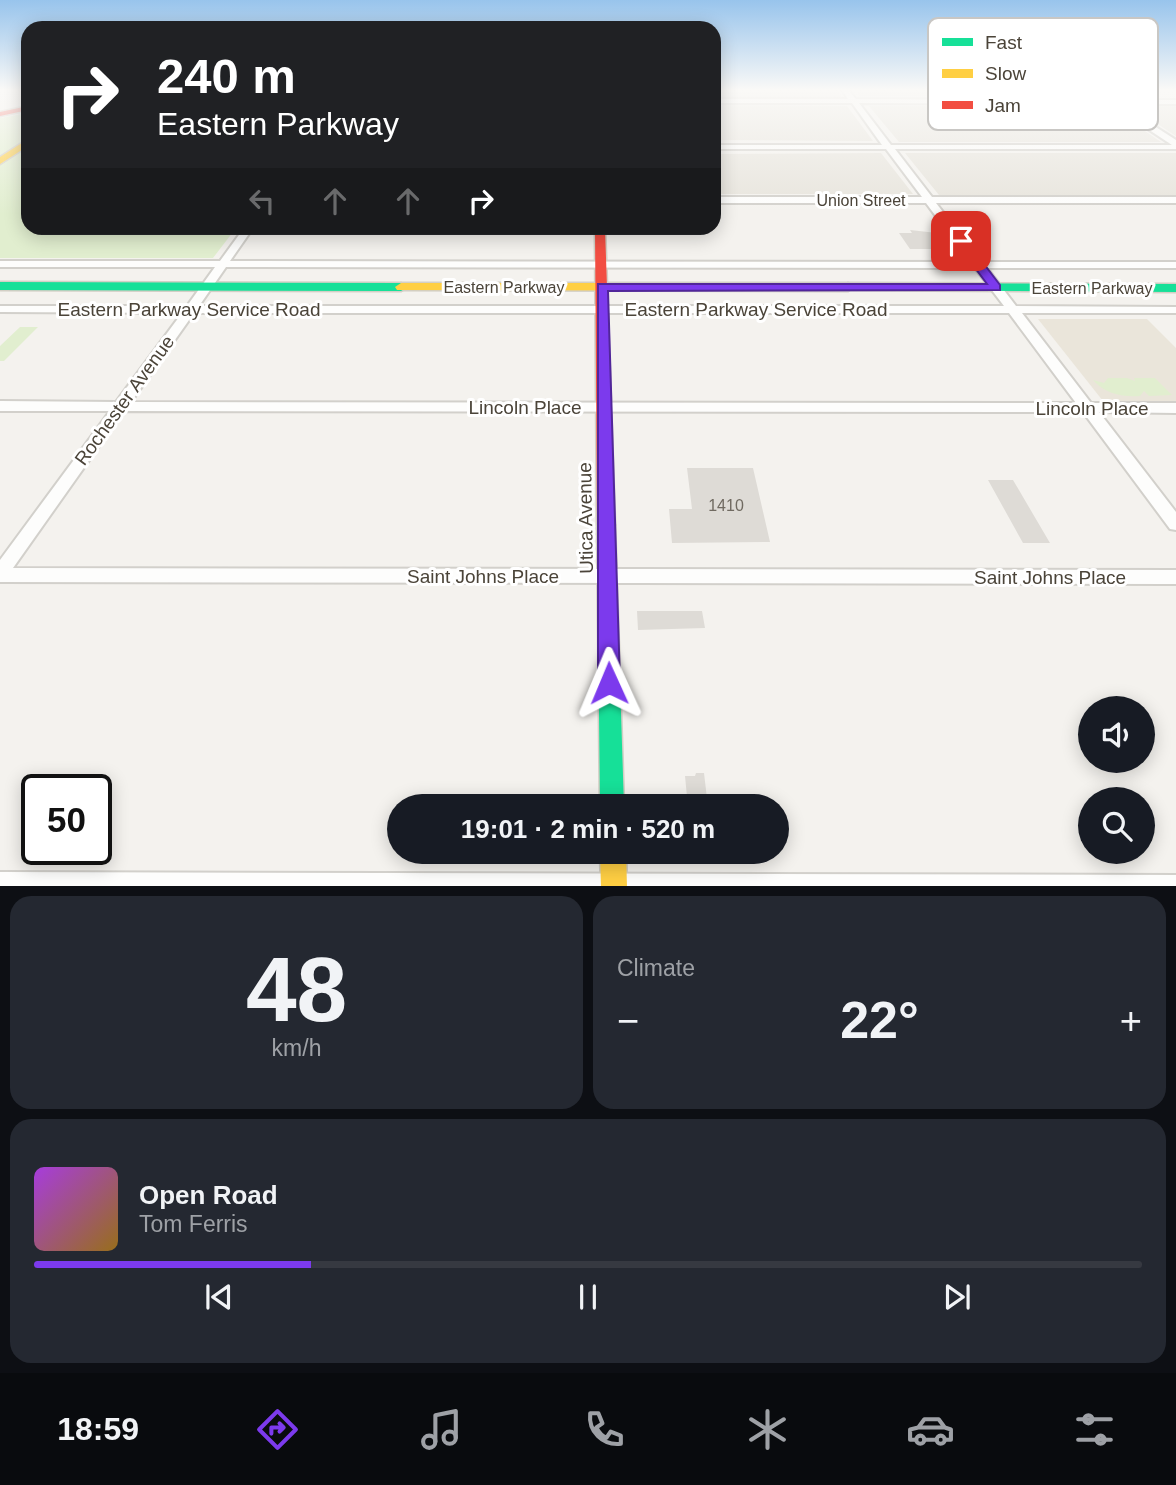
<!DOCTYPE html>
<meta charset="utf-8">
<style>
body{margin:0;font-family:Arial,sans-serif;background:#242831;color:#f1f3f6;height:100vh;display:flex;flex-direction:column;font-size:26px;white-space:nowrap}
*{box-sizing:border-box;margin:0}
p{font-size:23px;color:#9ea1a6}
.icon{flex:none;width:38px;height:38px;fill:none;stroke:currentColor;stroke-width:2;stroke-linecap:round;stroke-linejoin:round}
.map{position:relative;height:886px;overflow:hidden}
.side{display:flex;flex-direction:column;gap:10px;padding:10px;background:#0d0f14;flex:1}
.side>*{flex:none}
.banner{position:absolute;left:21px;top:21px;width:700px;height:214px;border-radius:21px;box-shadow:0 4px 18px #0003;background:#202124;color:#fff;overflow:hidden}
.tools{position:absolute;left:1078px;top:696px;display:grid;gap:14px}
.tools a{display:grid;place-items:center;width:77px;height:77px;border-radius:50%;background:#171b24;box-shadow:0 4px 18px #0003;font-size:35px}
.speed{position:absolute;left:21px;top:774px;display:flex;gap:14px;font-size:35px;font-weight:700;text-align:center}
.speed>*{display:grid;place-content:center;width:91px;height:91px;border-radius:50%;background:#171b24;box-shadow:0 4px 18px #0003;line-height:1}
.speed .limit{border:4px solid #111;border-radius:10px;background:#fff;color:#111}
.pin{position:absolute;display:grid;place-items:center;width:60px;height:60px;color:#fff;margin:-30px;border-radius:14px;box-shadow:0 4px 10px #0006}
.me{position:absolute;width:77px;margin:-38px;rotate:359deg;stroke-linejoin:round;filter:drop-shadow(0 0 5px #0008)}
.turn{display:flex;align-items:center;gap:24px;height:147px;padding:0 21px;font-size:32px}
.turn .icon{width:91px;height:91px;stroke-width:2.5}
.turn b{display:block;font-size:49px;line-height:60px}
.lanes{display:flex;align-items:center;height:66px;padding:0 21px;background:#0003;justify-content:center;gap:35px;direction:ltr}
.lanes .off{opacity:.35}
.big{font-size:52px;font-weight:700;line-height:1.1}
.side .card{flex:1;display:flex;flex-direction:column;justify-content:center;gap:10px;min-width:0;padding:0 24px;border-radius:21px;background:#242831}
.side .dial{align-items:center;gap:0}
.dial b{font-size:91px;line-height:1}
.song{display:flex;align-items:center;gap:21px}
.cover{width:84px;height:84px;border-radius:10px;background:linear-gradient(135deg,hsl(280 70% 55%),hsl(40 70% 35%))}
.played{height:7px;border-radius:4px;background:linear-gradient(90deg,#7c3aed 25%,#363941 25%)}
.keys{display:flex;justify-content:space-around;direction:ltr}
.heat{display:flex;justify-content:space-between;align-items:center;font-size:38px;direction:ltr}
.side .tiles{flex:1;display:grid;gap:10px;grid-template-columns:1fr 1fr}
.card:last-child{grid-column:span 2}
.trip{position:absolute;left:387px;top:794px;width:402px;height:70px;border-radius:35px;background:#171b24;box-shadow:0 4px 18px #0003;font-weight:700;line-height:70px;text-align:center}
.tabs{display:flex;height:112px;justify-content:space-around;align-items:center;background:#090b0e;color:#9ea1a6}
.tabs .icon{width:49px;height:49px}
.tabs .on{color:#7c3aed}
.tabs b{font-size:32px;color:#f1f3f6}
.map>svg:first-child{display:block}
.residential{fill:#e7e4dc}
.education{fill:#eae5da}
.green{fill:#e1eecf}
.building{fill:#dedbd6}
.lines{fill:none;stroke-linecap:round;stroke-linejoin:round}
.street-casing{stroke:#d2d0cb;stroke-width:4}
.fast-casing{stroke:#d3cfc5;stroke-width:3}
.slow-casing{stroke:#d3cfc5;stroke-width:3}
.jam-casing{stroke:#d3cfc5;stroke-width:3}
.street{fill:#fdfdfc;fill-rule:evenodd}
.fast{fill:#16e098;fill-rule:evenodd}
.slow{fill:#ffcf43;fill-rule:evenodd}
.jam{fill:#f24e42;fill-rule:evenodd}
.route{fill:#7c3aed;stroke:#51269a;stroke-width:2}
.labels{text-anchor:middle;stroke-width:6;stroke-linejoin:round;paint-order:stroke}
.far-street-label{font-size:16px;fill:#4b4439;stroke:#fff}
.number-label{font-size:16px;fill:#706a61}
.street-label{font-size:19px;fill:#4b4439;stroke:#fff}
.key{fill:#fff;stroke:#c9c7c4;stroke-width:2}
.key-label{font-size:19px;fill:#4b4439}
</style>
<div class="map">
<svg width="1176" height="887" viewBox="0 0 1176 887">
<rect width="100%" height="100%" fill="#f4f2ee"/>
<!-- residential -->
<path class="residential" d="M714,90H837L842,98H714Z
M855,90H1084L1094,96H860Z
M714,105L847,106L873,141L714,140Z
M869,106H1108L1161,142H899Z
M1130,106H1176V136Z
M881,153L913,194H714V154Z
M905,153H1176V195H939Z"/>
<!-- education -->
<path class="education" d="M1038,319H1147L1176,348V401H1103Z"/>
<!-- green -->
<path class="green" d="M28,113V228H236L213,258H0V118Z
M20,327H38L4,361H0V346Z
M1108,378H1127L1135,381L1134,378H1155L1172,395L1149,396L1144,391L1140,396C1122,397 1105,394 1093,380L1104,383Z"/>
<!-- building -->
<path class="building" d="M910,230L937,233L951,249H910L899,233H912Z
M687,468H753L770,542L672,543L669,509H692Z
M988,480H1013L1050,543H1023Z
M637,611H702L705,628L638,630Z
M696,773H704L708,807H688L685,776H695Z"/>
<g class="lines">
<defs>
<path id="street" d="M842,90H848L856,99L1104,100L1091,90H1098L1114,100H1176V104H1120L1176,140V149H895L932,197H1176V203H936L982,262H1176V268H987L1016,306L1176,307V313H1022L1091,403H1176V413L1099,412L1176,512V530L1170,529L1083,412L124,411L13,568L1176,570V584L0,582V560L110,411H0V401L116,402L182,313L0,312V306H187L215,267H0V261H220L244,228H253L230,261L970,262L926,203H714V197H922L886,149H714V145H882L852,103H714V99H848ZM859,103L1110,104L1172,145H891ZM226,267L975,268L1004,306H199ZM194,313H1009L1076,403L131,402Z
M0,872L1176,875V887H0Z"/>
<path id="fast" d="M0,282L401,283L407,287L401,291L0,290Z
M848,283L1176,284V292L844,290L842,287Z
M606,518L612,520L615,525L624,807H600L597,525L600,520Z"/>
<path id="slow" d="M20,90H28V96Z
M28,139V146L0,164V157Z
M401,283H848L854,287L848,291L397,290L395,287Z
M600,852H626L627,887H601Z"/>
<path id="jam" d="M28,106V110L0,116V112Z
M595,228H605L615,525L612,530L606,532L600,530L597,525Z"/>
</defs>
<!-- street casing -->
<use href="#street" class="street-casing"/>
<!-- fast casing -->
<use href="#fast" class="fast-casing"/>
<!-- slow casing -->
<use href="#slow" class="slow-casing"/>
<!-- jam casing -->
<use href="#jam" class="jam-casing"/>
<!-- street -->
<use href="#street" class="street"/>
<!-- fast -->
<use href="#fast" class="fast"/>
<!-- slow -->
<use href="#slow" class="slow"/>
<!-- jam -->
<use href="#jam" class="jam"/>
</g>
<!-- sky -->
<linearGradient id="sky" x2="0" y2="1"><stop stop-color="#98c4ec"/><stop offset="0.42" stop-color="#faf9f7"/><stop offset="1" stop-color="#faf9f7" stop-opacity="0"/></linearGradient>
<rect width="1176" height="214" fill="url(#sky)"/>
<!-- route -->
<path class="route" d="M957,239H965L1000,285V290L608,291L620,683L617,691L609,694L602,691L598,683V284H987L955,241Z"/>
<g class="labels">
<!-- far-street labels -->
<g class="far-street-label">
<text x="861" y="206">Union Street</text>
<text x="504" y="293">Eastern Parkway</text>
<text x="1092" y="294">Eastern Parkway</text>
</g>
<!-- number labels -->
<g class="number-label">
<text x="726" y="511">1410</text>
</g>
<!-- street labels -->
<g class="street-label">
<text x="189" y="316">Eastern Parkway Service Road</text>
<text x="756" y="316">Eastern Parkway Service Road</text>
<text transform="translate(124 400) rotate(-54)" y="7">Rochester Avenue</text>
<text x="525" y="414">Lincoln Place</text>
<text x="1092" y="415">Lincoln Place</text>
<text transform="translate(585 518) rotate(-91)" y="7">Utica Avenue</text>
<text x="483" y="583">Saint Johns Place</text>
<text x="1050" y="584">Saint Johns Place</text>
</g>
</g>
<!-- legend -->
<rect x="928" y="18" width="230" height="112" rx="10" class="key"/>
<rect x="942" y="38" width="31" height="8" fill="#16e098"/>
<rect x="942" y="69" width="31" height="9" fill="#ffcf43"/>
<rect x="942" y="101" width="31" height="8" fill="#f24e42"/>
<g class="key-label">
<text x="985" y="49">Fast</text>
<text x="985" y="80">Slow</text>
<text x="985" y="112">Jam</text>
</g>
</svg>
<div class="tools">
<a><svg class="icon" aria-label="sound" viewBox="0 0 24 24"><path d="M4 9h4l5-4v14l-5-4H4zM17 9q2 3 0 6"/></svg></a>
<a><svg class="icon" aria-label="search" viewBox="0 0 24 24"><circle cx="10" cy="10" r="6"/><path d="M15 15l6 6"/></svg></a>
</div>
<div class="speed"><div class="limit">50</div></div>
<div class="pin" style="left:961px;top:241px;background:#d93025"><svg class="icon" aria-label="arrive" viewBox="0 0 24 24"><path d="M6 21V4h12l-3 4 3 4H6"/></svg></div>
<svg class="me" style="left:609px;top:683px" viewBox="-20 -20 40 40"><path d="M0-17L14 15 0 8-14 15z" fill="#7c3aed" stroke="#fff" stroke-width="4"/></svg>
<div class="trip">19:01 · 2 min · 520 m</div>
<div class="banner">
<div class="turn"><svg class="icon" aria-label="right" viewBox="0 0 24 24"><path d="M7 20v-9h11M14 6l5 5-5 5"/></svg><div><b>240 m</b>Eastern Parkway</div></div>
<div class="lanes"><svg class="icon off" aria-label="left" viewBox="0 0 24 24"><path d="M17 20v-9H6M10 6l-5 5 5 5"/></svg><svg class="icon off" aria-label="ahead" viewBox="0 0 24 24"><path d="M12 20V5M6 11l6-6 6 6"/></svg><svg class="icon off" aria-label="ahead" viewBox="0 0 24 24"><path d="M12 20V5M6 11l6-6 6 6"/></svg><svg class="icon" aria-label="right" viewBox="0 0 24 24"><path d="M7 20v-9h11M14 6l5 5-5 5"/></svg></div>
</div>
</div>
<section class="side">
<div class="tiles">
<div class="card dial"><b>48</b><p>km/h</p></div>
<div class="card"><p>Climate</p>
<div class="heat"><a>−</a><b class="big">22°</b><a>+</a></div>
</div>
<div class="card">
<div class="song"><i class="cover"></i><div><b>Open Road</b><p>Tom Ferris</p></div></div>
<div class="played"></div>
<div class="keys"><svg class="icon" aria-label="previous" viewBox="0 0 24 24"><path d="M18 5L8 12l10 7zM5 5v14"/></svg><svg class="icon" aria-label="pause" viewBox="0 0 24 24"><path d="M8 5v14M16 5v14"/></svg><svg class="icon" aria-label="next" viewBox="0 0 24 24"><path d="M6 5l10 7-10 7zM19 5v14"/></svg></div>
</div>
</div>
</section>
<nav class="tabs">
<b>18:59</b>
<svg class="icon on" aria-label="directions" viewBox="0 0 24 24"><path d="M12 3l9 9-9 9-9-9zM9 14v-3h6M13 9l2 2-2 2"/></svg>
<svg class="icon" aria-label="music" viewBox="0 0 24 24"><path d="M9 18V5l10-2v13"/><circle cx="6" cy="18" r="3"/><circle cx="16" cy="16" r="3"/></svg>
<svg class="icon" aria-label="phone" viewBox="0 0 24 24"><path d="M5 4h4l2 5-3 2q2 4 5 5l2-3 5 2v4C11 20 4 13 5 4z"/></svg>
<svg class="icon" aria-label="climate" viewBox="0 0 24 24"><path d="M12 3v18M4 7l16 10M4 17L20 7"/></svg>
<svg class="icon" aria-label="car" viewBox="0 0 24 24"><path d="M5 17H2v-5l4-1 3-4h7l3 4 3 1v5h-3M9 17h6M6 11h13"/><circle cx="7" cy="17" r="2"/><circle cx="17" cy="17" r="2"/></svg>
<svg class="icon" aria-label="filters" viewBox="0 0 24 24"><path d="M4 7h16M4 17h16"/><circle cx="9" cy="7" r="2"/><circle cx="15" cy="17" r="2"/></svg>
</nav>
